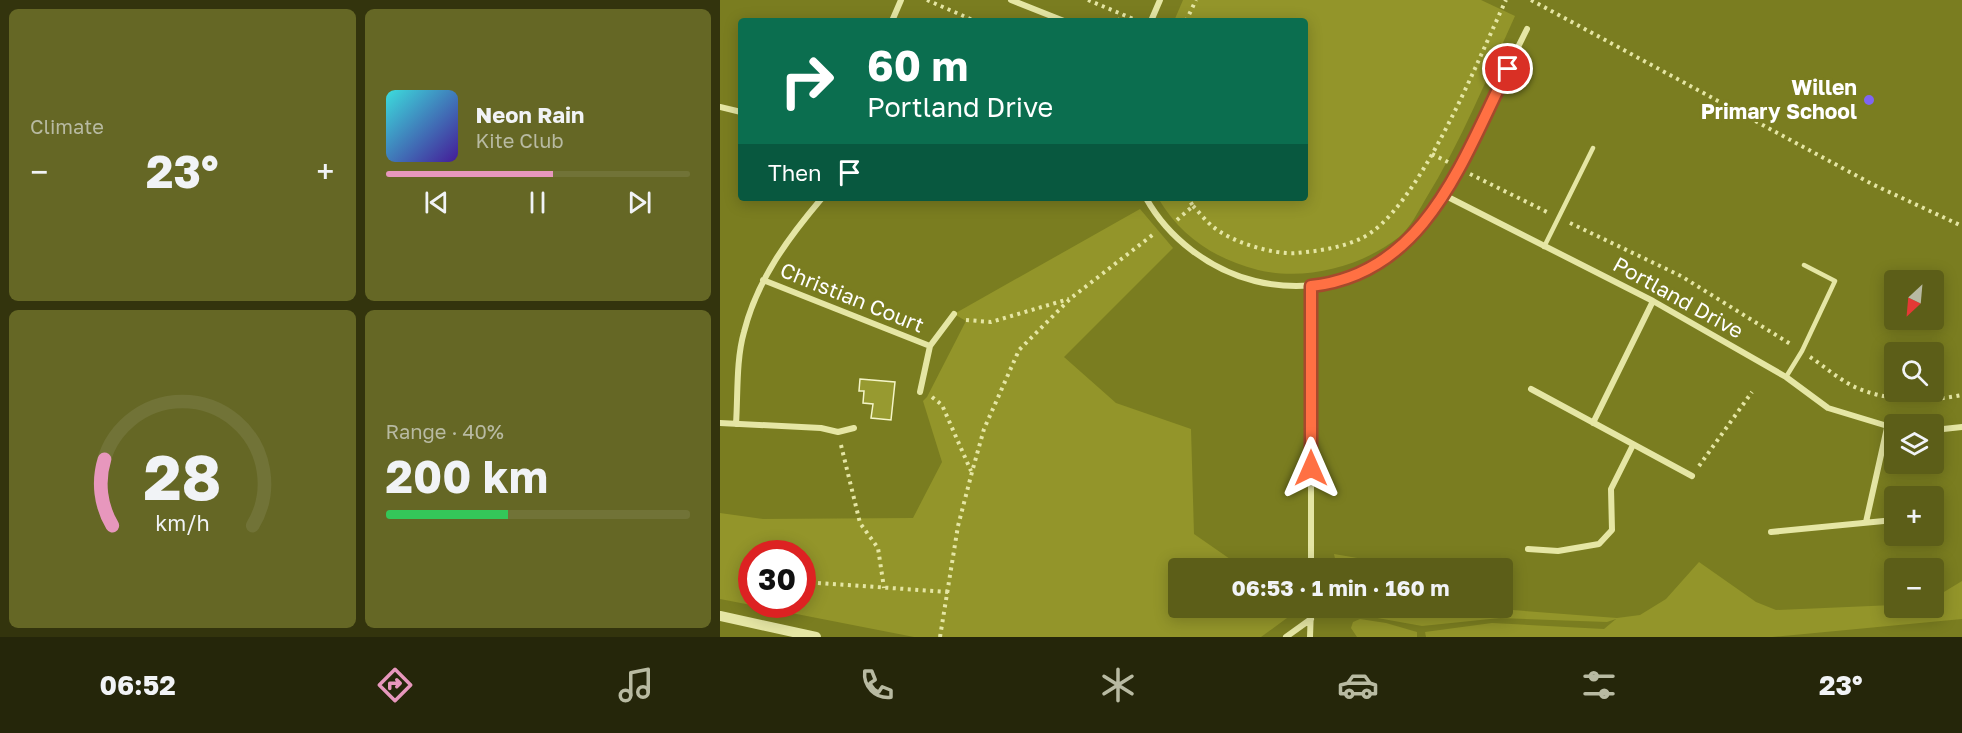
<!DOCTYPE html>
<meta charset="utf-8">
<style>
body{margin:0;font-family:"Golos Text",sans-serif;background:#656725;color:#f1f3f6;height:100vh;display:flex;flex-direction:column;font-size:22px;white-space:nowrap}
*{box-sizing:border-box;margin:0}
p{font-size:20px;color:#b8baa2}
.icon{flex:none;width:33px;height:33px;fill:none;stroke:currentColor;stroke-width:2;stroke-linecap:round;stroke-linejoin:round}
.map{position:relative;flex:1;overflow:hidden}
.drawer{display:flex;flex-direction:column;gap:9px;padding:9px;background:#33340d;width:720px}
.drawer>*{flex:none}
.banner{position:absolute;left:18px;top:18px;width:570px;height:183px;border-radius:6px;box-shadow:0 3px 15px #0003;background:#0b6e4f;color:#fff;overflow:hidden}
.needle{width:39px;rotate:206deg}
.controls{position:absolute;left:1164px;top:270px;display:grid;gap:12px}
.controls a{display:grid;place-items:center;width:60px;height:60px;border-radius:6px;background:#5c5e18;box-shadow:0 3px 15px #0003;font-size:30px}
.speed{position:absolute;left:18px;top:540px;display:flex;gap:12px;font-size:30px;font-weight:700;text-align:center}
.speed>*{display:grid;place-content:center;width:78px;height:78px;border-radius:50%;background:#5c5e18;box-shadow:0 3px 15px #0003;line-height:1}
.speed .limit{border:9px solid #d22;background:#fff;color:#111}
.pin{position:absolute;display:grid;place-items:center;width:51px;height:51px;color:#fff;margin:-26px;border:3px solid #fff;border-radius:50%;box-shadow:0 2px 6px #0007}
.me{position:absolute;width:66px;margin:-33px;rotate:0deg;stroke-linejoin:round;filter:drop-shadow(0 0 4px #0008)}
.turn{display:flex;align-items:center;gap:21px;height:126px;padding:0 30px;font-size:27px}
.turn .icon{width:78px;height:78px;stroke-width:2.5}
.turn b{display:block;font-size:42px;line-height:51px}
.then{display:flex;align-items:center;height:57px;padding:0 30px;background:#0003;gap:12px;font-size:22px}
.big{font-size:45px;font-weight:700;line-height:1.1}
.drawer .widget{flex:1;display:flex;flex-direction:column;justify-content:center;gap:9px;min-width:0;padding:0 21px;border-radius:9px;background:#656725}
.drawer .dial{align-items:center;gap:0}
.dial svg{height:156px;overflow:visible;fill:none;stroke:#717337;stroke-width:7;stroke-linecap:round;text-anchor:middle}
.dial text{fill:#f1f3f6;stroke:none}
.song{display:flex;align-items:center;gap:18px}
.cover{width:72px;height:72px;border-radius:9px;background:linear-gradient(135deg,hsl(180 70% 55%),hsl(260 70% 35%))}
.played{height:6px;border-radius:3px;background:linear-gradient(90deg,#e797bd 55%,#717337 55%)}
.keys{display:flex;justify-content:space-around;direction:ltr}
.heat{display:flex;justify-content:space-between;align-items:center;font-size:33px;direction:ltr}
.charge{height:9px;border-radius:4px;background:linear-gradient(90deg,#34c759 40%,#717337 0)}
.drawer .tiles{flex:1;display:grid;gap:9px;grid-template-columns:repeat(2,1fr)}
.trip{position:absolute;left:448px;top:558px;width:345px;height:60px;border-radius:6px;background:#5c5e18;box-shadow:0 3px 15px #0003;font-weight:700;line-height:60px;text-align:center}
.dock{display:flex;height:96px;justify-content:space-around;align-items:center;background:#25260a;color:#b8baa2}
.dock .icon{width:42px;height:42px}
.dock .active{color:#e797bd}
.dock b{font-size:27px;color:#f1f3f6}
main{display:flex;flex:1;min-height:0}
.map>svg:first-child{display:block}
.green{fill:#93952a;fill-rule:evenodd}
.building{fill:#979a30;stroke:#f4f5c7;stroke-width:1.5}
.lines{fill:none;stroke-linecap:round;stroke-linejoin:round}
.path{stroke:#e5e6a4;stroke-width:4;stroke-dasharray:3 4.5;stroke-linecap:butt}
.service{stroke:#e5e6a4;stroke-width:4.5}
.minor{stroke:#e5e6a4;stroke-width:6}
.tertiary{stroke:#e5e6a4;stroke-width:10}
.route-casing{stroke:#a6492c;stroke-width:15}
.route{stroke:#ff7043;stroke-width:10}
.poi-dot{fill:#7f65f3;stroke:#7a7d20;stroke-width:2}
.labels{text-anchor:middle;stroke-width:6;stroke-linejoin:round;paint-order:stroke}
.poi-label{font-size:21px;font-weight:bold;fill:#fff;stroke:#7a7d20;text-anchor:end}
.street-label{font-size:21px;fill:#fff;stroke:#7a7d20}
</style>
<main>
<section class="drawer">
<div class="tiles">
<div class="widget"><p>Climate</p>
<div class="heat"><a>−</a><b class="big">23°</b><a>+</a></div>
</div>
<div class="widget">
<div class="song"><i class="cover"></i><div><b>Neon Rain</b><p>Kite Club</p></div></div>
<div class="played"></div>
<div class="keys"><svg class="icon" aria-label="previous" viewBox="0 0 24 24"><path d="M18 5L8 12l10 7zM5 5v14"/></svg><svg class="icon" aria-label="pause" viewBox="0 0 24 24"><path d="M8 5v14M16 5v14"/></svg><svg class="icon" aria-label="next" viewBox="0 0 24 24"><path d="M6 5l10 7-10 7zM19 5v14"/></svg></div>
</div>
<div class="widget dial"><svg viewBox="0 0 100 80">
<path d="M14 69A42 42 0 1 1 86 69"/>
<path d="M14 69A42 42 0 0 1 10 35" stroke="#e797bd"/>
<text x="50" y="56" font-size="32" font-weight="700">28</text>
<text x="50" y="72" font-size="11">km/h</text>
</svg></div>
<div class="widget"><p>Range · 40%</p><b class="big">200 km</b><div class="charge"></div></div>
</div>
</section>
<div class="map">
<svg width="1242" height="637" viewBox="0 0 1242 637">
<rect width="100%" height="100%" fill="#7a7d20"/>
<!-- green -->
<path class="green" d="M463,0H761L795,16C767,78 741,142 705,200C698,212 690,228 679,237C641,267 586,281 538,270C495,259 461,237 438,198H585V21H454Z
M420,209L453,248L344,357L396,403L471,429L474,534L523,568H459V608H572L567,618L541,637H194L0,599V513L43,519L193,518L222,462L203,401L207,397L246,321L234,314ZM32,554H82V604H32Z
M614,554L655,561L658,568H617Z
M979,562L1036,602L1056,610L1174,605V608H1214V598L1242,581V619L1052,637H706L705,632L772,623L884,629L896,619L887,622L780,618L702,626L624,612V608L779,609L897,618L920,615L946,599Z
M640,619L666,623L697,632V637H637L631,628L633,622Z"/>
<!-- building -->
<path class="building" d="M140,379L175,382L171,420L151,418L153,404L143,403L144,391H139Z"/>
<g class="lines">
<!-- path -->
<path class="path" d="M207,0L255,21
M368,0L418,21
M811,0L1152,184L1242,226
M399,21L402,14
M466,21L476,0
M712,154L728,162
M750,174L829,213
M473,206C479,212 485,220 492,226C511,242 553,255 577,253C598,251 620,248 640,239C698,213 758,59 786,0
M457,220L473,206L468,198
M850,223L961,276L1072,345
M246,320L271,322L349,299
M1090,357C1105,367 1121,381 1137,388C1171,402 1207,402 1242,395
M212,397L222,405L251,471
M121,445L140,523L158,548L164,588
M979,466L1032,392
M83,582L229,592
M220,637L238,526L252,472L264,429L299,350L351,298L435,233"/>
<!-- service -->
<path class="service" d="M824,247L873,148
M1066,377L1082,351L1115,281L1084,265"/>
<!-- minor -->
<path class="minor" d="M291,0L344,21
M172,21L181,0
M431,21L440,0
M0,107L21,112
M724,195L933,301L1066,377L1108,408L1174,428
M426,198C448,238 490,270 535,281C568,289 598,288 629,277C700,251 725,195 757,131C773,97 790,63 807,29
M43,280L210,346
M811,389L972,476
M200,392L210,346L234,314
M0,423L101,428L118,432L134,428
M873,423L933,301
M16,424C18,394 16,360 24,332C37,280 68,238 102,198
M1214,430L1242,427
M1146,522L1167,428
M1051,532L1174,520
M808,549L838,551L879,544L892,530L891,489L913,445
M591,568V287
M566,637L591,619
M590,637L591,608"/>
<!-- tertiary -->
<path class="tertiary" d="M0,616L96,637"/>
</g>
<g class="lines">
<defs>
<path id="route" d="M591,468V286C706,274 743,158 788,69"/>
</defs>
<!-- route casing -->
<use href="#route" class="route-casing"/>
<!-- route -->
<use href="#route" class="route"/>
</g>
<!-- markers -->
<circle class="poi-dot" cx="1149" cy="100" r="6"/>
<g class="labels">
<!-- poi labels -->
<g class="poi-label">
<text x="1137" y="95">Willen<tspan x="1137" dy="24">Primary School</tspan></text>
</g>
<!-- street labels -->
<g class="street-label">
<text transform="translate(132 298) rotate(22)" y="7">Christian Court</text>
<text transform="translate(958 298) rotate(29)" y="7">Portland Drive</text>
</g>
</g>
</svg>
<div class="controls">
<a><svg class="needle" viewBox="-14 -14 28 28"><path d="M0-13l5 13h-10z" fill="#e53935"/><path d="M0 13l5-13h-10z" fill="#b8baa2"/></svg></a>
<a><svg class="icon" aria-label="search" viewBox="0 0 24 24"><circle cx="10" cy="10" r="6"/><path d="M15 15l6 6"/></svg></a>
<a><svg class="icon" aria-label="layers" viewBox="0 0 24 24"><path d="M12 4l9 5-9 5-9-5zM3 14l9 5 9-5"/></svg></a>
<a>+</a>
<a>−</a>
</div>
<div class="speed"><div class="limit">30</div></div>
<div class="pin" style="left:788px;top:69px;background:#d93025"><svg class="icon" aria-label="arrive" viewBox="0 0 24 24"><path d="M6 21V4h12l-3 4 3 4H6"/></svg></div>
<svg class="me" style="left:591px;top:468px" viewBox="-20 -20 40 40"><path d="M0-17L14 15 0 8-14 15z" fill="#ff7043" stroke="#fff" stroke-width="4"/></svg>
<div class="trip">06:53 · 1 min · 160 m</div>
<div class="banner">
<div class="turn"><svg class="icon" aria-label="right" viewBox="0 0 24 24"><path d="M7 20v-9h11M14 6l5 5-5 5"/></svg><div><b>60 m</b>Portland Drive</div></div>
<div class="then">Then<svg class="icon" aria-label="arrive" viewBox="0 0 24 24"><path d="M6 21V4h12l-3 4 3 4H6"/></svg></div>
</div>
</div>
</main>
<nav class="dock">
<b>06:52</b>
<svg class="icon active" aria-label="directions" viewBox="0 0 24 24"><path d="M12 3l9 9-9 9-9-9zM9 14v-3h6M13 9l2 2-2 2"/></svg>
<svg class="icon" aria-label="music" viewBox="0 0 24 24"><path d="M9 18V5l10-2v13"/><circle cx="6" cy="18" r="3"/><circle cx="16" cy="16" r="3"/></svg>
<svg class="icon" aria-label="phone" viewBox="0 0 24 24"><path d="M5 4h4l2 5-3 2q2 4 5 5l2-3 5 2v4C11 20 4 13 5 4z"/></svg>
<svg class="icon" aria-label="climate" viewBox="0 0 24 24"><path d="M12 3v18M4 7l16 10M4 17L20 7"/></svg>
<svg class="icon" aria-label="car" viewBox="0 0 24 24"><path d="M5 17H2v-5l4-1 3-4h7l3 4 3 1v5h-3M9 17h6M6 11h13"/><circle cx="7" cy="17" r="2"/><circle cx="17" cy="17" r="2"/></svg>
<svg class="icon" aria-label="filters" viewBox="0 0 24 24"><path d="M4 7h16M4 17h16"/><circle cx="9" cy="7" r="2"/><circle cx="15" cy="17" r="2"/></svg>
<b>23°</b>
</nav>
